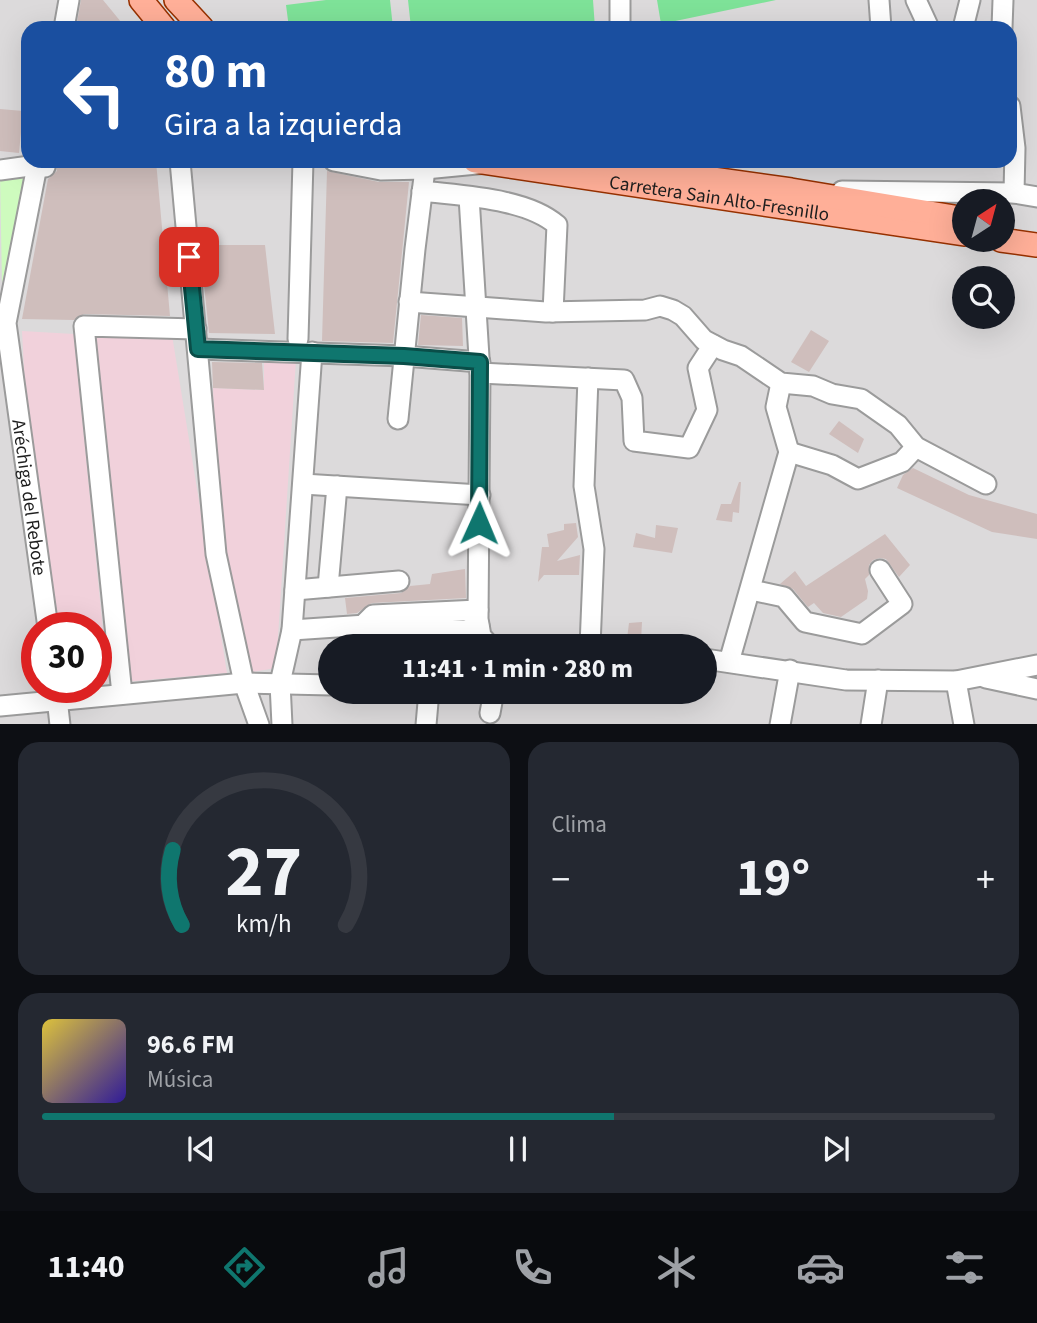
<!DOCTYPE html>
<html lang="es">
<meta charset="utf-8">
<style>
body{margin:0;font-family:"Source Sans 3",sans-serif;background:#242831;color:#f1f3f6;height:100vh;display:flex;flex-direction:column;font-size:26px;white-space:nowrap}
*{box-sizing:border-box;margin:0}
p{font-size:23px;color:#9ea1a6}
.icon{flex:none;width:38px;height:38px;fill:none;stroke:currentColor;stroke-width:2;stroke-linecap:round;stroke-linejoin:round}
.map{position:relative;height:724px;overflow:hidden}
.side{display:flex;flex-direction:column;gap:18px;padding:18px;background:#0d0f14;flex:1}
.side>*{flex:none}
.banner{position:absolute;left:21px;top:21px;width:996px;height:147px;border-radius:21px;box-shadow:0 7px 28px #0002;background:#1a4fa0;color:#fff;overflow:hidden}
.needle{width:46px;rotate:36deg}
.fabs{position:absolute;left:952px;top:189px;display:grid;gap:14px}
.fabs a{display:grid;place-items:center;width:63px;height:63px;border-radius:50%;background:#171b24;box-shadow:0 7px 28px #0002;font-size:35px}
.speed{position:absolute;left:21px;top:612px;display:flex;gap:14px;font-size:35px;font-weight:700;text-align:center}
.speed>*{display:grid;place-content:center;width:91px;height:91px;border-radius:50%;background:#171b24;box-shadow:0 7px 28px #0002;line-height:1}
.speed .limit{border:10px solid #d22;background:#fff;color:#111}
.pin{position:absolute;display:grid;place-items:center;width:60px;height:60px;color:#fff;margin:-30px;border-radius:14px;box-shadow:0 4px 10px #0006}
.me{position:absolute;width:77px;margin:-38px;rotate:1deg;stroke-linejoin:round;filter:drop-shadow(0 0 5px #0008)}
.turn{display:flex;align-items:center;gap:24px;height:147px;padding:0 28px;font-size:32px}
.turn .icon{width:91px;height:91px;stroke-width:2.5}
.turn b{display:block;font-size:49px;line-height:60px}
.big{font-size:52px;font-weight:700;line-height:1.1}
.side .widget{flex:1;display:flex;flex-direction:column;justify-content:center;gap:10px;min-width:0;padding:0 24px;border-radius:21px;background:#242831}
.side .dial{align-items:center;gap:0}
.dial svg{height:182px;overflow:visible;fill:none;stroke:#363941;stroke-width:7;stroke-linecap:round;text-anchor:middle}
.dial text{fill:#f1f3f6;stroke:none}
.song{display:flex;align-items:center;gap:21px}
.cover{width:84px;height:84px;border-radius:10px;background:linear-gradient(135deg,hsl(50 70% 55%),hsl(250 70% 35%))}
.played{height:7px;border-radius:4px;background:linear-gradient(90deg,#0f766e 60%,#363941 60%)}
.keys{display:flex;justify-content:space-around;direction:ltr}
.heat{display:flex;justify-content:space-between;align-items:center;font-size:38px;direction:ltr}
.side .tiles{flex:1;display:grid;gap:18px;grid-template-columns:1fr 1fr}
.widget:last-child{grid-column:span 2}
.trip{position:absolute;left:318px;top:634px;width:399px;height:70px;border-radius:35px;background:#171b24;box-shadow:0 7px 28px #0002;font-weight:700;line-height:70px;text-align:center}
.dock{display:flex;height:112px;justify-content:space-around;align-items:center;background:#090b0e;color:#9ea1a6}
.dock .icon{width:49px;height:49px}
.dock .on{color:#0f766e}
.dock b{font-size:32px;color:#f1f3f6}
.map>svg:first-child{display:block}
.residential{fill:#dcdadb;fill-rule:evenodd}
.commercial{fill:#f1d1db}
.park{fill:#cefbbe}
.pitch{fill:#7ee298}
.building{fill:#cfbebc}
.lines{fill:none;stroke-linecap:round;stroke-linejoin:round}
.minor-casing{stroke:#9b9b9b;stroke-width:23}
.major-casing{stroke:#973100;stroke-width:26}
.minor{stroke:#fff;stroke-width:19}
.major{stroke:#ffaf98;stroke-width:23}
.route-casing{stroke:#0a4d48;stroke-width:18}
.route{stroke:#0f766e;stroke-width:12}
.labels{text-anchor:middle;stroke-width:7;stroke-linejoin:round;paint-order:stroke}
.street-label{font-size:19px;fill:#1e1e1e;stroke:#fff}
</style>
<div class="map">
<svg width="1037" height="725" viewBox="0 0 1037 725">
<rect width="100%" height="100%" fill="#efe7e3"/>
<!-- residential -->
<path class="residential" d="M0,0H1037V724H0ZM28,28H1010V161H28ZM964,201H1003V240H964ZM964,278H1003V317H964ZM37,628H96V688H37ZM331,646H705V691H331Z"/>
<!-- commercial -->
<path class="commercial" d="M22,331L74,334L108,682L96,683V628H53L28,444Z
M90,333L172,335L227,673L124,682Z
M264,357L296,359L276,668L246,673L218,508L213,388L264,390Z"/>
<!-- park -->
<path class="park" d="M27,169L2,283L0,173Z"/>
<!-- pitch -->
<path class="pitch" d="M326,0H390L393,28H289L286,5Z
M408,0H593L595,28H411Z
M657,0H776L661,24Z"/>
<!-- building -->
<path class="building" d="M81,0H103L126,28H76Z
M0,109L23,111L19,153L0,151Z
M55,161H156L170,316L84,314L74,320L22,319L48,179L57,171Z
M327,171L379,182H409L393,343L322,341Z
M200,245H265L275,334L209,333Z
M421,315L462,318L463,346L418,345Z
M811,330L829,341L809,372L791,362Z
M212,362L262,363L264,390L213,388Z
M839,421L864,439L858,453L829,434Z
M913,468L969,495L1037,514V539L992,532L897,488L903,475Z
M739,482H741L739,513L733,512L732,522L716,520L721,504H731Z
M576,523L578,537L557,561L580,555L579,575H544L538,582L542,547H549L547,534L564,530V524Z
M656,525L678,528L672,553L633,547L636,533L655,538Z
M885,534L910,565L899,577L886,559L880,558L873,560L869,565V575L865,579L868,591L867,599L841,617L823,613L814,603L808,607L793,589L780,584L795,571L806,586Z
M465,569L466,598L372,603L357,613L347,614L345,598L401,593L410,586L430,584L432,574Z
M642,622L641,641L627,639L629,623Z"/>
<g class="lines">
<defs>
<g id="minor">
<path d="M620,0V28"/>
<path d="M879,0L881,28"/>
<path d="M916,0L929,28"/>
<path d="M64,28L69,0"/>
<path d="M963,28L970,0"/>
<path d="M1002,28L1003,0"/>
<path d="M1010,106L1015,148L1014,193"/>
<path id="s1" d="M38,161L6,323L48,628"/>
<path d="M180,161L216,554L244,683L259,725"/>
<path d="M334,161L381,170L425,169L487,163L488,161"/>
<path d="M0,170L37,165L45,167"/>
<path d="M422,191C462,196 526,198 557,225L553,312"/>
<path d="M842,191L1014,193L1037,197"/>
<path d="M469,197L480,373L478,619L481,636L490,646"/>
<path d="M409,302L546,312L645,310L660,306L673,310L683,316L704,340L723,350L741,356L781,383L813,386L832,394L861,399L898,425L916,447L986,484"/>
<path d="M298,339L303,161"/>
<path d="M198,349L404,356L480,362"/>
<path d="M480,373L624,380L632,398L634,441L689,448L707,410L698,368L713,345"/>
<path d="M588,378L584,486L594,549L590,646"/>
<path d="M398,419L415,249L425,169"/>
<path d="M789,452L832,465L858,479L902,462L916,447"/>
<path d="M303,484L480,495"/>
<path d="M328,587L337,486"/>
<path d="M295,590L399,581"/>
<path d="M751,590L784,597L805,622L862,634L902,604L880,570"/>
<path d="M478,610L373,615L366,622L367,627L373,631L466,630L479,626"/>
<path d="M292,630L366,625"/>
<path d="M705,659L846,680L956,681L1037,665"/>
<path d="M729,662L789,452L776,407L781,383"/>
<path d="M986,678L1037,689"/>
<path d="M956,681L964,725"/>
<path d="M56,689L60,725"/>
<path d="M122,694L84,326L196,329"/>
<path d="M0,706L244,683L331,685"/>
<path d="M490,713L494,691"/>
<path d="M282,725L280,683L292,630L312,352"/>
<path d="M426,725L429,691"/>
<path d="M780,725L790,670"/>
<path d="M871,725L878,680"/>
</g>
<g id="major">
<path d="M141,0L164,28"/>
<path d="M176,0L202,28"/>
<path id="s2" d="M475,161L964,234"/>
<path d="M583,161L791,190L954,217"/>
<path d="M1001,240L1037,245"/>
</g>
</defs>
<!-- minor casing -->
<use href="#minor" class="minor-casing"/>
<!-- major casing -->
<use href="#major" class="major-casing"/>
<!-- minor -->
<use href="#minor" class="minor"/>
<!-- major -->
<use href="#major" class="major"/>
</g>
<g class="lines">
<defs>
<path id="route" d="M189,257L198,349L404,356L480,362L479,523"/>
</defs>
<!-- route casing -->
<use href="#route" class="route-casing"/>
<!-- route -->
<use href="#route" class="route"/>
</g>
<g class="labels">
<!-- street labels -->
<g class="street-label">
<text dy="7" stroke="none"><textPath href="#s2" startOffset="247">Carretera Sain Alto-Fresnillo</textPath></text>
<text dy="7" stroke="none"><textPath href="#s1" startOffset="341">Aréchiga del Rebote</textPath></text>
</g>
</g>
</svg>
<div class="fabs">
<a><svg class="needle" viewBox="-14 -14 28 28"><path d="M0-13l5 13h-10z" fill="#e53935"/><path d="M0 13l5-13h-10z" fill="#9ea1a6"/></svg></a>
<a><svg class="icon" aria-label="search" viewBox="0 0 24 24"><circle cx="10" cy="10" r="6"/><path d="M15 15l6 6"/></svg></a>
</div>
<div class="speed"><div class="limit">30</div></div>
<div class="pin" style="left:189px;top:257px;background:#d93025"><svg class="icon" aria-label="arrive" viewBox="0 0 24 24"><path d="M6 21V4h12l-3 4 3 4H6"/></svg></div>
<svg class="me" style="left:479px;top:523px" viewBox="-20 -20 40 40"><path d="M0-17L14 15 0 8-14 15z" fill="#0f766e" stroke="#fff" stroke-width="4"/></svg>
<div class="trip">11:41 · 1 min · 280 m</div>
<div class="banner">
<div class="turn"><svg class="icon" aria-label="left" viewBox="0 0 24 24"><path d="M17 20v-9H6M10 6l-5 5 5 5"/></svg><div><b>80 m</b>Gira a la izquierda</div></div>
</div>
</div>
<section class="side">
<div class="tiles">
<div class="widget dial"><svg viewBox="0 0 100 80">
<path d="M14 69A42 42 0 1 1 86 69"/>
<path d="M14 69A42 42 0 0 1 10 36" stroke="#0f766e"/>
<text x="50" y="56" font-size="32" font-weight="700">27</text>
<text x="50" y="72" font-size="11">km/h</text>
</svg></div>
<div class="widget"><p>Clima</p>
<div class="heat"><a>−</a><b class="big">19°</b><a>+</a></div>
</div>
<div class="widget">
<div class="song"><i class="cover"></i><div><b>96.6 FM</b><p>Música</p></div></div>
<div class="played"></div>
<div class="keys"><svg class="icon" aria-label="previous" viewBox="0 0 24 24"><path d="M18 5L8 12l10 7zM5 5v14"/></svg><svg class="icon" aria-label="pause" viewBox="0 0 24 24"><path d="M8 5v14M16 5v14"/></svg><svg class="icon" aria-label="next" viewBox="0 0 24 24"><path d="M6 5l10 7-10 7zM19 5v14"/></svg></div>
</div>
</div>
</section>
<nav class="dock">
<b>11:40</b>
<svg class="icon on" aria-label="directions" viewBox="0 0 24 24"><path d="M12 3l9 9-9 9-9-9zM9 14v-3h6M13 9l2 2-2 2"/></svg>
<svg class="icon" aria-label="music" viewBox="0 0 24 24"><path d="M9 18V5l10-2v13"/><circle cx="6" cy="18" r="3"/><circle cx="16" cy="16" r="3"/></svg>
<svg class="icon" aria-label="phone" viewBox="0 0 24 24"><path d="M5 4h4l2 5-3 2q2 4 5 5l2-3 5 2v4C11 20 4 13 5 4z"/></svg>
<svg class="icon" aria-label="climate" viewBox="0 0 24 24"><path d="M12 3v18M4 7l16 10M4 17L20 7"/></svg>
<svg class="icon" aria-label="car" viewBox="0 0 24 24"><path d="M5 17H2v-5l4-1 3-4h7l3 4 3 1v5h-3M9 17h6M6 11h13"/><circle cx="7" cy="17" r="2"/><circle cx="17" cy="17" r="2"/></svg>
<svg class="icon" aria-label="filters" viewBox="0 0 24 24"><path d="M4 7h16M4 17h16"/><circle cx="9" cy="7" r="2"/><circle cx="15" cy="17" r="2"/></svg>
</nav>
